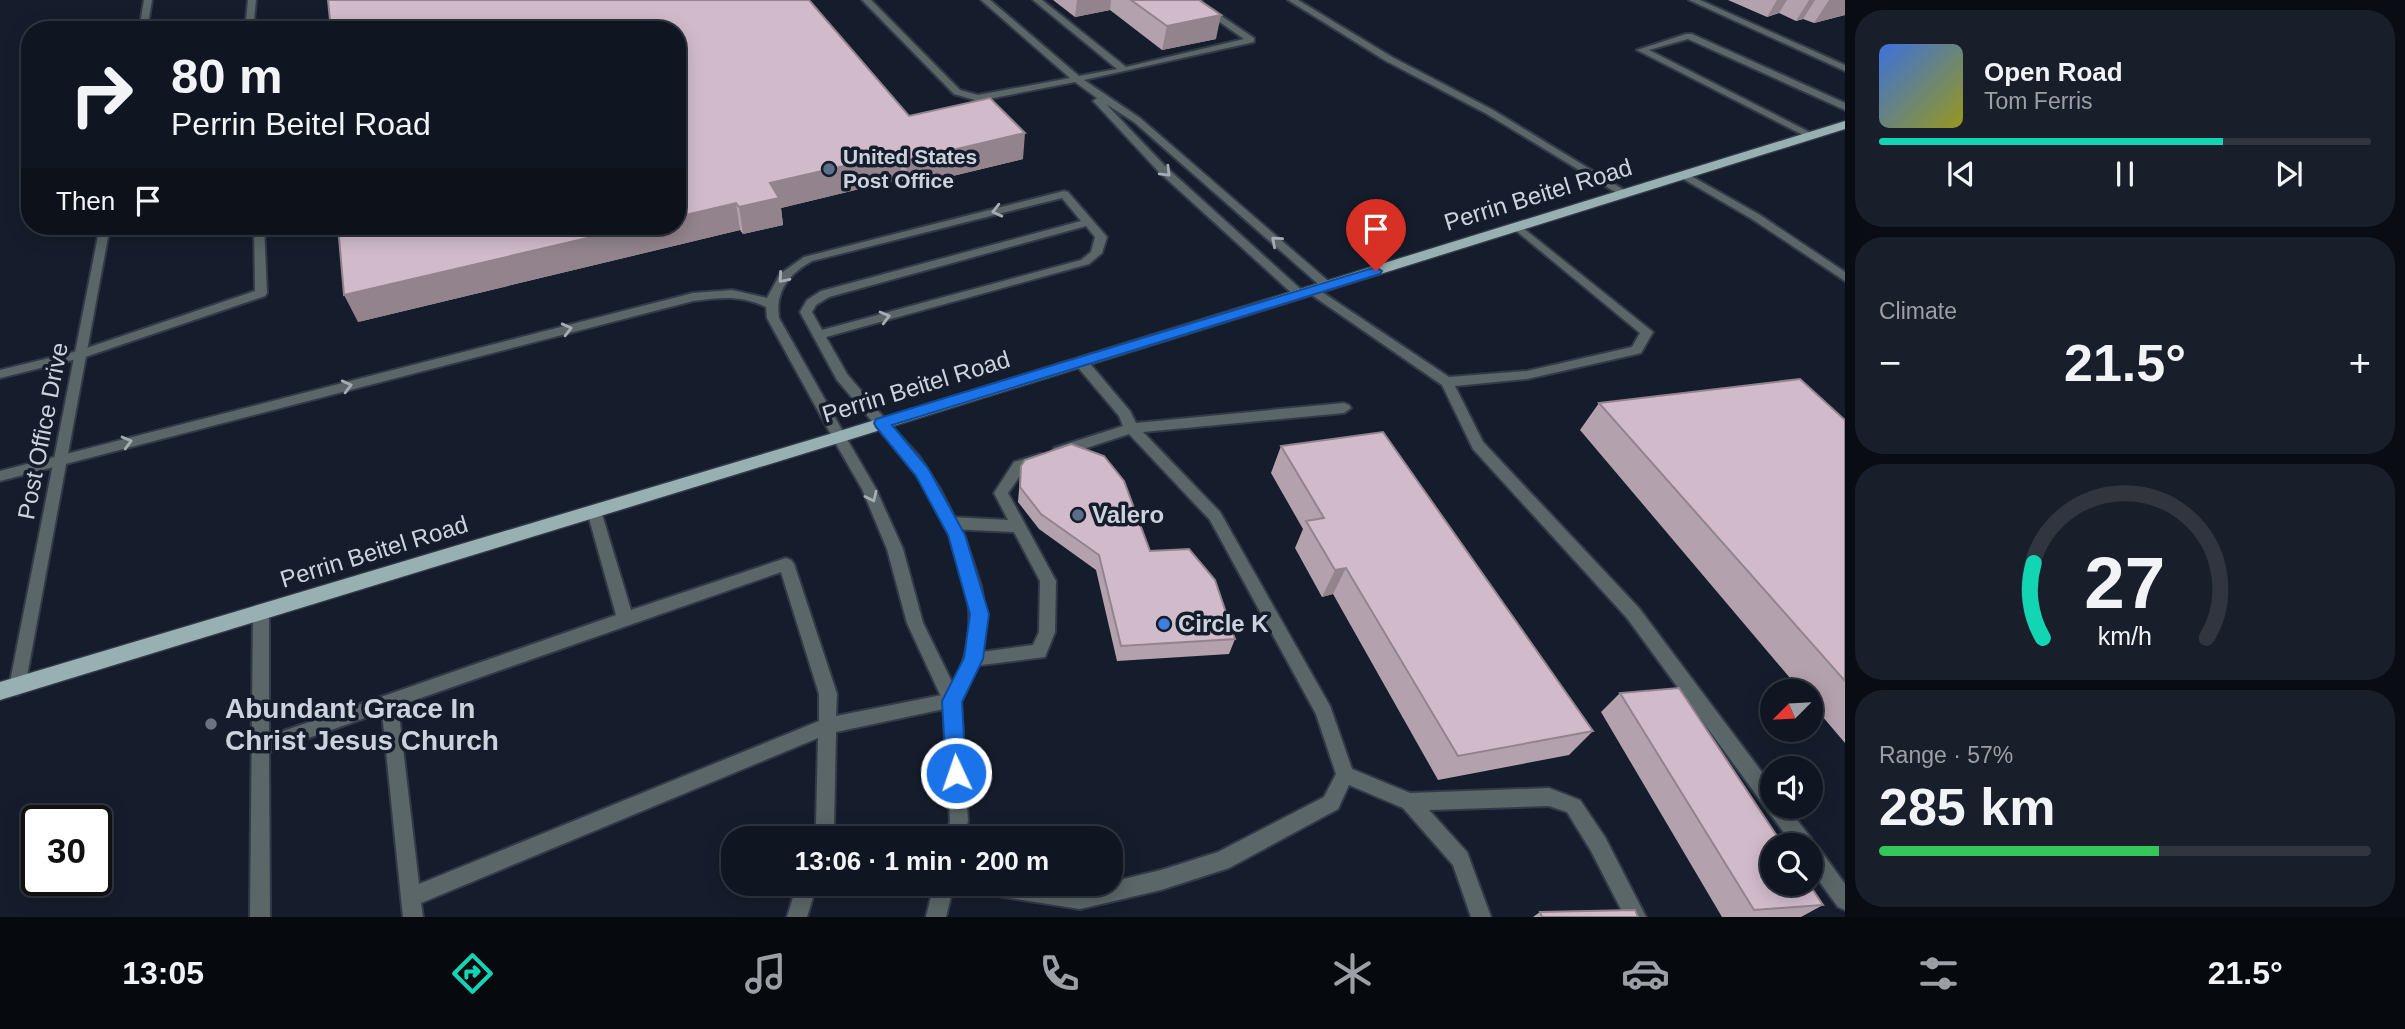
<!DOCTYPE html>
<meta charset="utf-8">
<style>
body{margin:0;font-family:Helvetica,sans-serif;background:#191f2a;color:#f1f3f6;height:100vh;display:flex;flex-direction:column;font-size:26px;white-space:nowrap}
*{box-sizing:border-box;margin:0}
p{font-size:23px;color:#9c9fa5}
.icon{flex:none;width:38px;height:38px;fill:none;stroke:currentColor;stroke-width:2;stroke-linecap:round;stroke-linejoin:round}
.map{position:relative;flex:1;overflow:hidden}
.panel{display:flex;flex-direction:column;gap:10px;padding:10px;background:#090c12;width:560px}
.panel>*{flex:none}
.guide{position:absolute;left:21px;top:21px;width:665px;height:214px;border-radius:28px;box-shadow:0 4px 18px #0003,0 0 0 2px #30353f;background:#101621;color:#f1f3f6;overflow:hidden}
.needle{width:46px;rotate:246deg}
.buttons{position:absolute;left:1760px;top:679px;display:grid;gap:14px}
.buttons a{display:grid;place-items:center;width:63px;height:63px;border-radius:50%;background:#101621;box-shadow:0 4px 18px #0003,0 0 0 2px #30353f;font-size:35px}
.speed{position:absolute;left:21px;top:805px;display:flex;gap:14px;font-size:35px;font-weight:700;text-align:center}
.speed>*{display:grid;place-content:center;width:91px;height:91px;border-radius:50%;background:#101621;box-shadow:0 4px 18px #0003,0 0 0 2px #30353f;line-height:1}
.speed .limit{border:4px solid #111;border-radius:10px;background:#fff;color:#111}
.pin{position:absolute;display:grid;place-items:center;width:60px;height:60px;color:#fff;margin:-72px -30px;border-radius:50% 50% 50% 0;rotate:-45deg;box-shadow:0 0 7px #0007}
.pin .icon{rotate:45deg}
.me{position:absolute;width:77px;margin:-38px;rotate:357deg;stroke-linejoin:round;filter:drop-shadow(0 0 5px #0008)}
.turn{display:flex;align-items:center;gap:24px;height:147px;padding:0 35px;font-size:32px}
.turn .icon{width:91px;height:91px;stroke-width:2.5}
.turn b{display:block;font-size:49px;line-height:60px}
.then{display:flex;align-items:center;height:66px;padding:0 35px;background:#0003;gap:14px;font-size:26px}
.big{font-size:52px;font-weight:600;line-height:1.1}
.panel .tile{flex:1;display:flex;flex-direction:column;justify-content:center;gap:10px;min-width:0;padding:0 24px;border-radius:28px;background:#191f2a}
.panel .dial{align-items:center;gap:0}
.dial svg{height:182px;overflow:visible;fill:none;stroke:#30353f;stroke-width:7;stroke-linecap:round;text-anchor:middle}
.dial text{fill:#f1f3f6;stroke:none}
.song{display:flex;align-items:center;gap:21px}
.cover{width:84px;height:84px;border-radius:10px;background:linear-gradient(135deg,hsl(220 70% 55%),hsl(60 70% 35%))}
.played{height:7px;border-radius:4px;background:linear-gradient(90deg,#12d5b4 70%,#30353f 70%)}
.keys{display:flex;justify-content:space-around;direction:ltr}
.heat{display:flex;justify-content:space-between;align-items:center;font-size:38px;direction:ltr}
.charge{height:10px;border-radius:5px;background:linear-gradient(90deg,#34c759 57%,#30353f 0)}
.trip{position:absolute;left:721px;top:826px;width:402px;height:70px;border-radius:28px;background:#101621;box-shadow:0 4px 18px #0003,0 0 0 2px #30353f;font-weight:600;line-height:70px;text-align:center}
.tab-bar{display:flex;height:112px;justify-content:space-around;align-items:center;background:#06090d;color:#9c9fa5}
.tab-bar .icon{width:49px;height:49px}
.tab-bar .active{color:#12d5b4}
.tab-bar b{font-size:32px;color:#f1f3f6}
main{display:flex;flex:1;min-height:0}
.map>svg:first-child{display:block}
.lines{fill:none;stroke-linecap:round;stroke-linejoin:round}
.service-casing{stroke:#323a48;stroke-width:4}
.minor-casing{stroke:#323a48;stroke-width:4}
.primary-casing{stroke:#323a48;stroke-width:3}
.service{fill:#5a6667;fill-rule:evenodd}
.minor{fill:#5a6667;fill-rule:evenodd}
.primary{fill:#98b0b2;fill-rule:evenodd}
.wall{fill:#b4a1ae}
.shaded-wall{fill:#92838d}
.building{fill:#d1bbca;stroke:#92838d;stroke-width:2}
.oneway{stroke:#a5adb4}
.route{fill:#1a73e8;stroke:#114b97;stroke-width:2}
.service-dot{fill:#5c6f8a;stroke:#151d2c;stroke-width:2.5}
.shop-dot{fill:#3f7fe0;stroke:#151d2c;stroke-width:2.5}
.worship-dot{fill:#6b7280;stroke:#151d2c;stroke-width:2.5}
.labels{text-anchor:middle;stroke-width:7;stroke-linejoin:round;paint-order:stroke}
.far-poi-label{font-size:21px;font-weight:bold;fill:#cdd3dd;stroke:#151d2c;text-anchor:start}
.street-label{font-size:24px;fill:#cdd3dd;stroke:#151d2c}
.poi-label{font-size:24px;font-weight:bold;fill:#cdd3dd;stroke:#151d2c;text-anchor:start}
.near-poi-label{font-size:28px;font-weight:bold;fill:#cdd3dd;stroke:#151d2c;text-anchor:start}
</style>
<main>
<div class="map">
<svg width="1845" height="917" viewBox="0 0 1845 917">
<rect width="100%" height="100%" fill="#151d2c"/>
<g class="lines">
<defs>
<path id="service" d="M248,0H256L253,30H245Z
M862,0H871L960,90L978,95L1070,78L981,0H990L1079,76L1117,69L1033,0H1042L1126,67L1244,39L1190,1L1202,0L1201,2L1254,38V42L1084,80L1140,118L1334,286L1332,289H1324L1134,122L1106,104L1166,167L1306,294L1304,297H1296L1158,171L1095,103L1093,101L1097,98L1075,82L978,101L954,94Z
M1288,0H1298L1392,57L1493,110L1629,193L1628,195H1620L1487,114L1386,61Z
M1689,0H1700L1845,65V71Z
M1686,34H1692L1845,103V110L1688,39L1649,50L1817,136L1809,138L1637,50Z
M1684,172L1760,215L1845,272V281L1752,219L1680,177V173Z
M1064,191L1068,192L1107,237L1102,253L1089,264L826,337L847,374L886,420L888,423L886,426H876L837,380L800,312L807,300L821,291L1081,221L1062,198L812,261C789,274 775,291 779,318L846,437L839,442L834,440L767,318L766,307C741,295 720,297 693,301L0,481V471L693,293L732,290L767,298L780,274L804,257ZM1086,226L1095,237L1091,252L1081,260L822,330L812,312L816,305L829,297Z
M1518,224L1653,332L1641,353L1637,354L1527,379L1455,386L1483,442L1639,608L1773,787V807H1787L1811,838L1813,845L1818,847L1845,884V910L1838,907L1811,870V845H1793L1627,618L1473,449L1442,385L1306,291L1308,288H1316L1449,377L1527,371L1632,347L1640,333L1514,229V225Z
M254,226H264L267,293L265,296L85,357L0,378V370L78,351L255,291Z
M1081,358L1086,359L1130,411L1136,423L1344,403L1349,405L1351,408L1344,413L1143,432L1220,512L1330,706L1352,769L1410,793L1549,788L1580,800L1605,837L1646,917H1625L1591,851L1567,812L1549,806L1429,810L1467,852L1491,917H1471L1453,865L1403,808L1349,785L1338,809L1229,868L1161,890L1080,909L966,891L963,884H1041L1080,889L1111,884V882L1161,870L1218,852L1324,797L1336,774L1316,714L1210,520L1129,434L1059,457L1054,456L1052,452L1054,448L1123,426L1119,416L1076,365L1075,362Z
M1040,454L1045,455L1047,459L1045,463L1024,470L1008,493L1056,581L1055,632L1045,657L973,666L967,664L965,659L967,654L1033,645L1039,632L1040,581L1014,532L950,529L945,527L943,523L945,519L950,517L1008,520L994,493L1014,462Z
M594,505L599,507L601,511L631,610L786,558L791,560L794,564L837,694L836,716L952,693L958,696L961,701L958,706L836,732L834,825L830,838H812L816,825L818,738L421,903L423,917H403L382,712L269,752L270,917H250L253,612L255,607L261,605L267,607L269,612V736L616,615L587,511L589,507ZM781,572L819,694V721L419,884L398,706Z
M797,884H817L807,917H787Z"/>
<path id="minor" d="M144,0H152L147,30H139Z
M100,226H110L25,687L23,692L17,695L11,692L9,687Z
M881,418L886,420L919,456L940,489L965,538L981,586L985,610V634L981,658L961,702L968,821L964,838H946L950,821L943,701L907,623L887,549L862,489L832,437L839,432L844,434L876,489L903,549L923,623L953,684C991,617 956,530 915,471C904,455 889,441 876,426L874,423Z
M934,884H954L946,917H926Z"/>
<path id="primary" d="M1845,121V129L845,441L0,700V682L833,433Z"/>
</defs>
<!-- service casing -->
<use href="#service" class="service-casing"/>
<!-- minor casing -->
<use href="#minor" class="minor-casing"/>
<!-- primary casing -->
<use href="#primary" class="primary-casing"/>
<!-- service -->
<use href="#service" class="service"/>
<!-- minor -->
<use href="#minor" class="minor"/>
<!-- primary -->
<use href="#primary" class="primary"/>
</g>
<!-- wall -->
<path class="wall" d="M1053,0H1199L1216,39L1162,50L1110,10L1075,17Z
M1728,0H1845V15L1814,23L1803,19L1796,21L1779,13L1767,17Z
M909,116L1023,159L907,187L901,179L781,208L783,225L743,234L740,230L358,322Z
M1599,403L1845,420V743L1811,703V691H1801L1580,430Z
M1281,446L1593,731L1569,755L1438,780L1333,594L1322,597L1295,548L1303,529L1271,473Z
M1021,466L1150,551L1235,639L1229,654L1117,661L1096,570L1039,529L1018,502Z
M1620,693L1823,905L1801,917H1722L1601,712Z
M1540,912L1638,917H1533Z"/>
<!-- shaded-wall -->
<path class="shaded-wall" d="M1077,0H1111L1110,10L1075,17Z
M1777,0H1787L1779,13L1767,17Z
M1809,0H1815L1803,19L1796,21Z
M1829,0H1845V15L1814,23Z
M1221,15L1216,39L1162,50L1167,26Z
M1025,133L1023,159L907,187L906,161Z
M900,153L901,179L781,208L783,225L743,234L739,207L770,183Z
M736,203L740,230L358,322L344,295L639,226H677V217Z
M1346,568L1333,594L1322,597L1335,570Z"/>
<!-- building -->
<path class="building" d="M328,0H809L909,116L990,98L1025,133L906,161L900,153L770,183L779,198L739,207L736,203L677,217V30H331Z
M1131,0H1199L1221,15L1167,26Z
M338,226H639L344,295Z
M1800,379L1845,420V681L1599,403Z
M1383,432L1593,731L1458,756L1346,568L1335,570L1306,521L1324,518L1281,446Z
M1071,444L1104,456L1124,481L1150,551L1189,549L1215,580L1235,639L1121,646L1099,555L1041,514L1020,487L1021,466L1025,460Z
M1679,688L1783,845H1773V884H1809L1823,905L1754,910L1620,693Z
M1635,910L1638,917H1542L1540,912Z"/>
<!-- one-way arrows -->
<defs><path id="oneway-chevron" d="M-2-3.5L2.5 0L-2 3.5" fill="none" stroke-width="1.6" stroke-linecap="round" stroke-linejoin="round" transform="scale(1.75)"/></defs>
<g class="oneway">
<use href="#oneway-chevron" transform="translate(1166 172) rotate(45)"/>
<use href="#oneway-chevron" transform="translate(997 211) rotate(166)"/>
<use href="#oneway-chevron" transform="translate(1276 241) rotate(-139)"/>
<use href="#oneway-chevron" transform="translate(783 278) rotate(131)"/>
<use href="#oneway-chevron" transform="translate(885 317) rotate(-15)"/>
<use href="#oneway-chevron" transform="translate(567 329) rotate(-14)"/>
<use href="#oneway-chevron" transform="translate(347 386) rotate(-14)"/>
<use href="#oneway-chevron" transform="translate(127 442) rotate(-15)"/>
<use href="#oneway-chevron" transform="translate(872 497) rotate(65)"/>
</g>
<!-- route -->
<path class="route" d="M1376,267L1382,271L1380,274L892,425L928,468L965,535L989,614L983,659L962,702L966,773L963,780L956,782L949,780L946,773L942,701L964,658L970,614L948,535L916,476L876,427L874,423L876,419Z"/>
<!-- markers -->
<g class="service-dot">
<circle cx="829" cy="169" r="7"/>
<circle cx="1078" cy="515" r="7"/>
</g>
<circle class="shop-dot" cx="1164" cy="624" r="7"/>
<circle class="worship-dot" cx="211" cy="724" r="7"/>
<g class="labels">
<!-- far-poi labels -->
<g class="far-poi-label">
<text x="843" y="164">United States<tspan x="843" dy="24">Post Office</tspan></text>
</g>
<!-- street labels -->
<g class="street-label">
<text transform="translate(1538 195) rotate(-17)" y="8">Perrin Beitel Road</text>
<text transform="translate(916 387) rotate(-17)" y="8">Perrin Beitel Road</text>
<text transform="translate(43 431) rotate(-79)" y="8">Post Office Drive</text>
<text transform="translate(374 552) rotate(-17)" y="8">Perrin Beitel Road</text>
</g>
<!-- poi labels -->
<g class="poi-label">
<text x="1092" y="523">Valero</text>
<text x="1178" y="632">Circle K</text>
</g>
<!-- near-poi labels -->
<g class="near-poi-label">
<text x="225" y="718">Abundant Grace In<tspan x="225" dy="32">Christ Jesus Church</tspan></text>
</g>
</g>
</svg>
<div class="buttons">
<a><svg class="needle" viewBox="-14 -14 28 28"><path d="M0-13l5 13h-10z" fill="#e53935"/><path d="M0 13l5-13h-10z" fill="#9c9fa5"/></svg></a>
<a><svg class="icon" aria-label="sound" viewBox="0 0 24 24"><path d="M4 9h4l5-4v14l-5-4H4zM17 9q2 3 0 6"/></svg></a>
<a><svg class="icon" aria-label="search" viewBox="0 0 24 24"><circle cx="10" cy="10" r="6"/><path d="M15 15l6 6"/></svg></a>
</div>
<div class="speed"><div class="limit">30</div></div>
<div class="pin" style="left:1376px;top:271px;background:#d93025"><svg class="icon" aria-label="arrive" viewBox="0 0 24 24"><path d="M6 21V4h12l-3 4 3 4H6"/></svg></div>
<svg class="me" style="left:956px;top:773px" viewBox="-20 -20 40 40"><circle r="17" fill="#1a73e8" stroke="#fff" stroke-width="3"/><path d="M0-11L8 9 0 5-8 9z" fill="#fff"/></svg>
<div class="trip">13:06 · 1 min · 200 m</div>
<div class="guide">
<div class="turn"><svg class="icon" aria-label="right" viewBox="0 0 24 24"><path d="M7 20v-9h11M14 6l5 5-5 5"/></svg><div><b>80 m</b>Perrin Beitel Road</div></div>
<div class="then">Then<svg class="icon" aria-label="arrive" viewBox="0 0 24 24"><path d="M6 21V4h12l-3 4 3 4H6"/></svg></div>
</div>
</div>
<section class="panel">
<div class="tile">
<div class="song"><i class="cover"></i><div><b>Open Road</b><p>Tom Ferris</p></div></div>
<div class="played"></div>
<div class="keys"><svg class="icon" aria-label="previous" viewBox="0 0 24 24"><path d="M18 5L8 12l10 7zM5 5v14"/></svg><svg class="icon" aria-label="pause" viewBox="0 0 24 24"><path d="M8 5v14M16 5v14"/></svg><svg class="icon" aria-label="next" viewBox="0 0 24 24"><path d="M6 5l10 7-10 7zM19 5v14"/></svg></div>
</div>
<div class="tile"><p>Climate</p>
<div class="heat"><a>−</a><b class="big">21.5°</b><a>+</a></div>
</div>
<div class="tile dial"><svg viewBox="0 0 100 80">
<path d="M14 69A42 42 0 1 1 86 69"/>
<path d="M14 69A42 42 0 0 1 10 36" stroke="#12d5b4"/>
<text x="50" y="56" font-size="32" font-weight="700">27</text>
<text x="50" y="72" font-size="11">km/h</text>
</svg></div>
<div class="tile"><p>Range · 57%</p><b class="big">285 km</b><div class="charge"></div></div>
</section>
</main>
<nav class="tab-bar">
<b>13:05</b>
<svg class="icon active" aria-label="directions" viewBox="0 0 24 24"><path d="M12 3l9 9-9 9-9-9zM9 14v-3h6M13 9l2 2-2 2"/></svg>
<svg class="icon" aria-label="music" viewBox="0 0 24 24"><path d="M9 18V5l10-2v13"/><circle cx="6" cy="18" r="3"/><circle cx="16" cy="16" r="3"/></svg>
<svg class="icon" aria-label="phone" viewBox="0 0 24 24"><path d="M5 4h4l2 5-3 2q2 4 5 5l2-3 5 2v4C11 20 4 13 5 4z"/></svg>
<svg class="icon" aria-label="climate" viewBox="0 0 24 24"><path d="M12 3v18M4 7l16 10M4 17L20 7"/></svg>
<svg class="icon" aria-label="car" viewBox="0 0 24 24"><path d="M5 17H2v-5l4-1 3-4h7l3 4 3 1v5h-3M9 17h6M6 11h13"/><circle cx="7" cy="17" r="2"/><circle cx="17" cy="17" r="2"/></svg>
<svg class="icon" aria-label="filters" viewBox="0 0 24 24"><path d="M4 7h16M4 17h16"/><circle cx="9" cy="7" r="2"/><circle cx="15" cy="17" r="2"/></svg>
<b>21.5°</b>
</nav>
